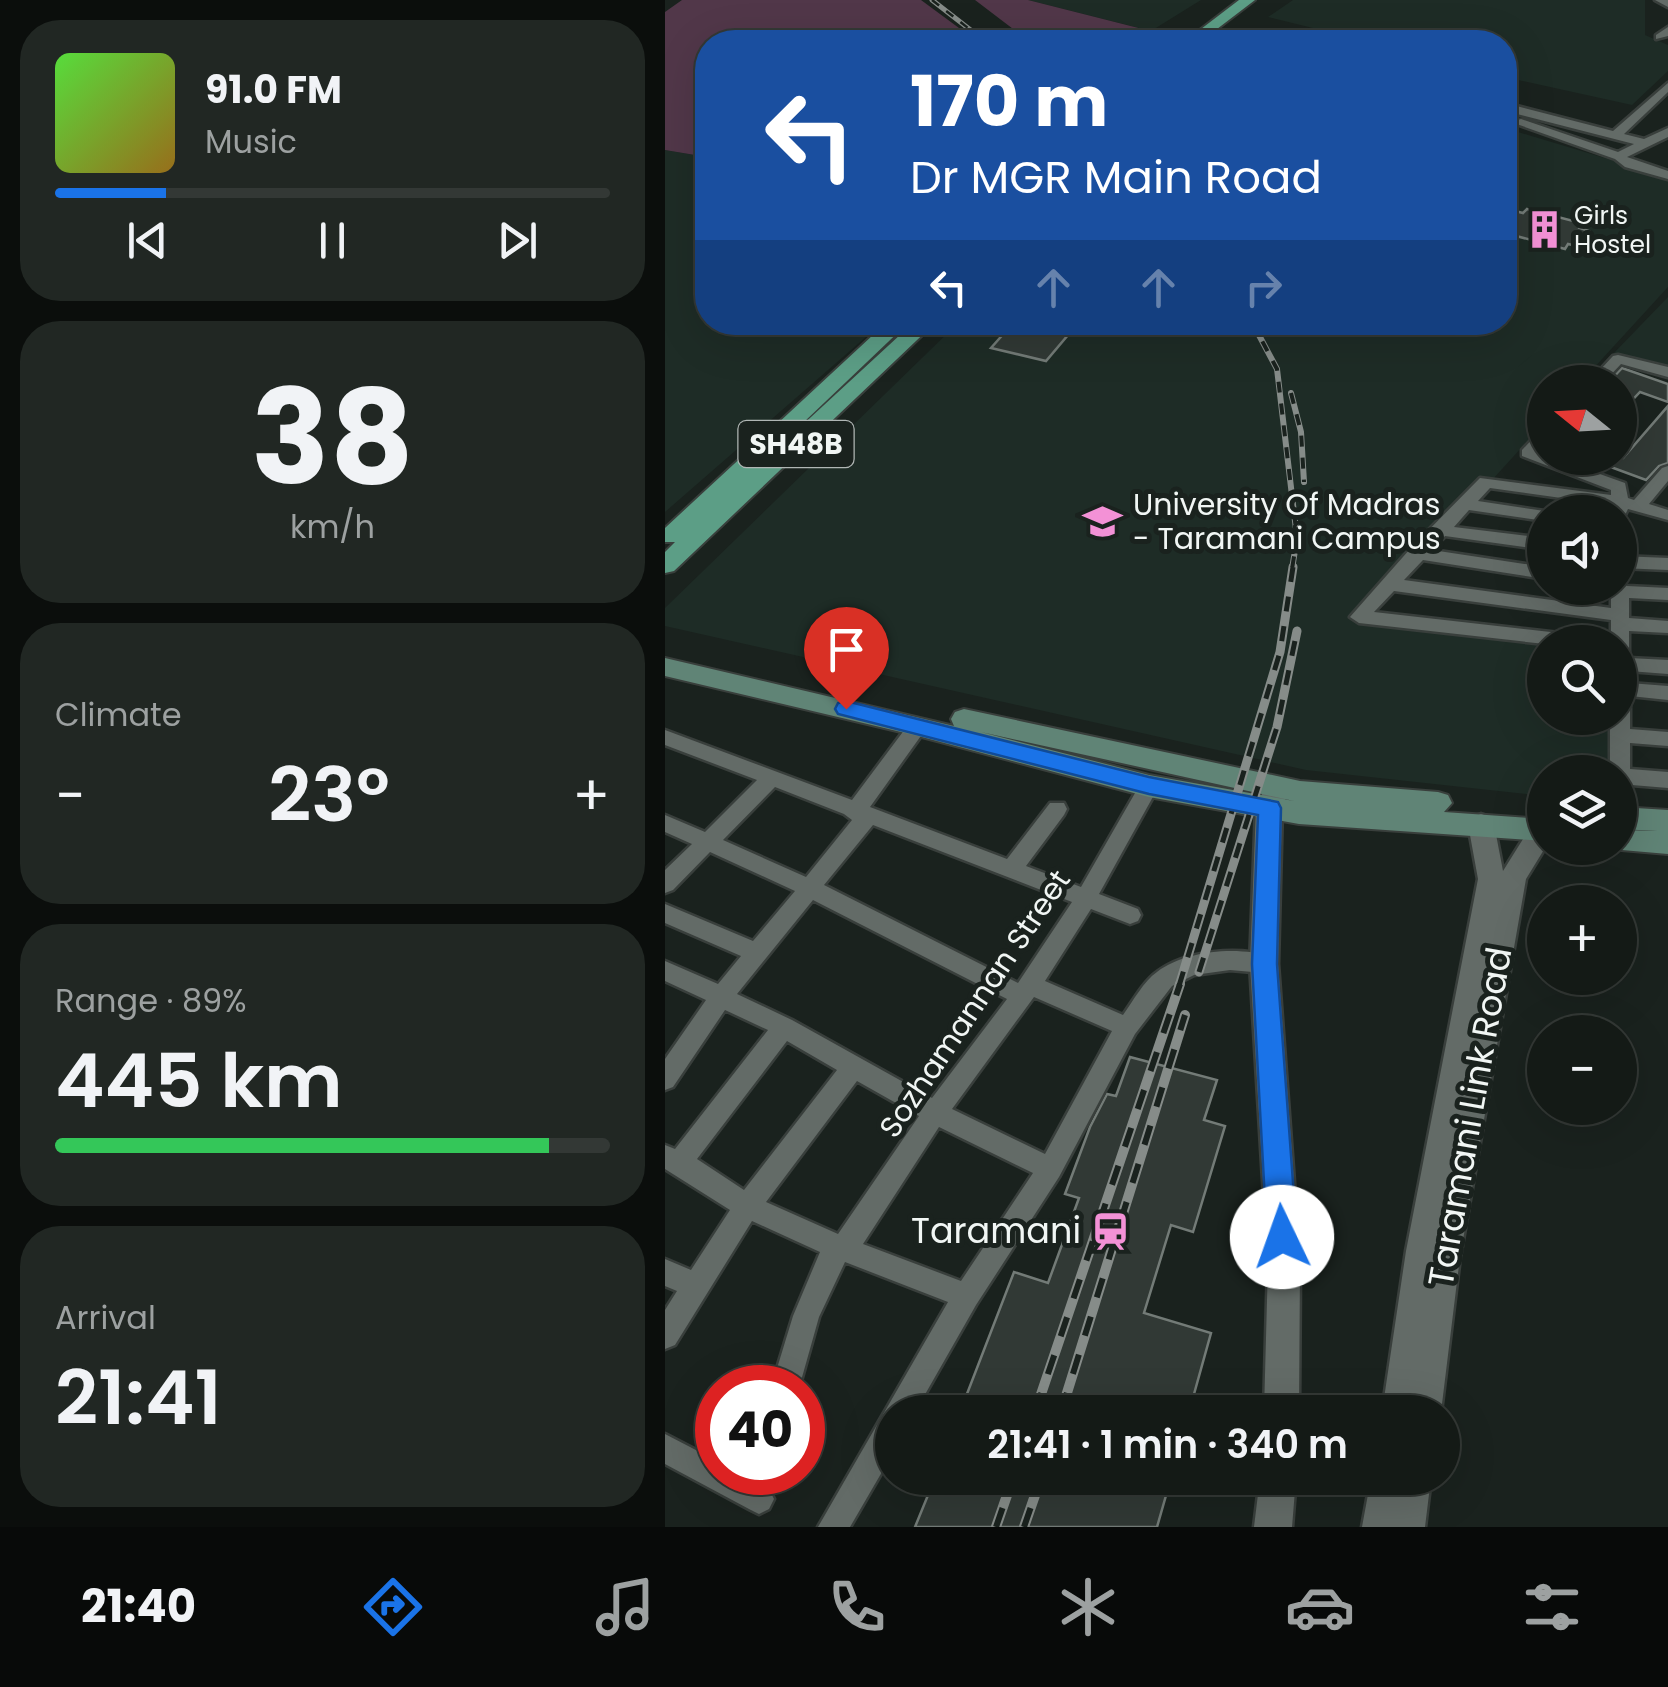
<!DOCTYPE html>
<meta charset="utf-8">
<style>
body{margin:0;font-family:Poppins,sans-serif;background:#212723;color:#f1f3f6;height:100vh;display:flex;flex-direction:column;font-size:38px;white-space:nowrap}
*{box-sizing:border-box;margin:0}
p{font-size:32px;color:#9da1a1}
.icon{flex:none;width:55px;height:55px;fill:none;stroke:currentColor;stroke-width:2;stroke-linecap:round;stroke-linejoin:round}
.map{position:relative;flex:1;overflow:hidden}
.drawer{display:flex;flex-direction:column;gap:20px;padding:20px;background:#0b0e0c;width:665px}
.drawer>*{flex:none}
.banner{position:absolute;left:30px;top:30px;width:822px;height:305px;border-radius:40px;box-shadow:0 10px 40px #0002,0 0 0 2px #333835;background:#1a4fa0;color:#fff;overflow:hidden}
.needle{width:65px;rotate:288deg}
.controls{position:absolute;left:862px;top:365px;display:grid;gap:20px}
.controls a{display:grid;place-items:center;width:110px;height:110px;border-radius:50%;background:#141a16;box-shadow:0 10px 40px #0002,0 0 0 2px #333835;font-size:50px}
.speed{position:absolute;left:30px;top:1365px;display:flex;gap:20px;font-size:50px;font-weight:700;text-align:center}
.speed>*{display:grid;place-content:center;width:130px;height:130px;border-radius:50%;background:#141a16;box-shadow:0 10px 40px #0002,0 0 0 2px #333835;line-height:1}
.speed .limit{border:15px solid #d22;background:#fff;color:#111}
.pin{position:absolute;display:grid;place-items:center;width:85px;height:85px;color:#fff;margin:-102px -42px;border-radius:50% 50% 50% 0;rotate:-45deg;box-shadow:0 0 10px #0007}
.pin .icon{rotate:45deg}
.me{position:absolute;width:110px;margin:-55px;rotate:357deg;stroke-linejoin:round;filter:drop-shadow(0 0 8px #0008)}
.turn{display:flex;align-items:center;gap:35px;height:210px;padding:0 50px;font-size:45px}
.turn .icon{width:130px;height:130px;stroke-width:2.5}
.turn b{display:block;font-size:70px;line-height:85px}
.lanes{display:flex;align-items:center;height:95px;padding:0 50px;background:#0003;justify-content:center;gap:50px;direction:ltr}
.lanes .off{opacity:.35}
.big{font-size:75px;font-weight:600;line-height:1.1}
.drawer .tile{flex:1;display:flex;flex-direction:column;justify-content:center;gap:15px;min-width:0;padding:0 35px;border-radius:40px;background:#212723}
.drawer .dial{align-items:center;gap:0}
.dial b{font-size:130px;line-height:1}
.song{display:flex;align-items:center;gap:30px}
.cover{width:120px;height:120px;border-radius:15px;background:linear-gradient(135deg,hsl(110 70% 55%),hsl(40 70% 35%))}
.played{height:10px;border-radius:5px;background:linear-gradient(90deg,#1a73e8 20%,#333835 20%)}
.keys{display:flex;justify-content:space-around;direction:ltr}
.heat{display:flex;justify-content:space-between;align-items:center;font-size:55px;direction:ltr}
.charge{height:15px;border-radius:8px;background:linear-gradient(90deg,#34c759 89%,#333835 0)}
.trip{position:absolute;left:210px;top:1395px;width:585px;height:100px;border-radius:50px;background:#141a16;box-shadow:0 10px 40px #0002,0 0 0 2px #333835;font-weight:600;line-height:100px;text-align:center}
.tabs{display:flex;height:160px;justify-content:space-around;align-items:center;background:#080a09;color:#9da1a1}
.tabs .icon{width:70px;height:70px}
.tabs .selected{color:#1a73e8}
.tabs b{font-size:45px;color:#f1f3f6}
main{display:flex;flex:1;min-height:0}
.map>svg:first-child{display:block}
.built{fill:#1e2c26}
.green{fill:#513749}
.building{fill:#313935;stroke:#737b77;stroke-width:2.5}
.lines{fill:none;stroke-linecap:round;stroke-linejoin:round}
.minor-casing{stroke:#393f3c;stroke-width:5}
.tertiary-casing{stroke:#393f3c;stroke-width:5}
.secondary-casing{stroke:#393f3c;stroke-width:4}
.primary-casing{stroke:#393f3c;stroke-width:4}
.minor{fill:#636b67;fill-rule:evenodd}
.tertiary{fill:#636b67;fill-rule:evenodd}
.secondary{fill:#608476;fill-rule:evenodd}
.primary{fill:#5c9e86;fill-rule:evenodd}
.rail-far3-casing{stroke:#868c89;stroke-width:5}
.rail-far2-casing{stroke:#868c89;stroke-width:6}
.rail-far1-casing{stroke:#868c89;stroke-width:9}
.rail-casing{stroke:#868c89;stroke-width:10}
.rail-far3{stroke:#1a221e;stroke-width:2.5;stroke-dasharray:9;stroke-linecap:butt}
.rail-far2{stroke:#1a221e;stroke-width:4;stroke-dasharray:11;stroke-linecap:butt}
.rail-far1{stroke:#1a221e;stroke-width:5;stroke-dasharray:15;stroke-linecap:butt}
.rail{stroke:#1a221e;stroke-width:6;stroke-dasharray:20;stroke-linecap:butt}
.route{fill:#1a73e8;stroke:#114b97;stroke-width:2.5}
.labels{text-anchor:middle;stroke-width:10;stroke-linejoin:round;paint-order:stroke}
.far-poi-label{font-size:25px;fill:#f1f6f4;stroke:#1a221e;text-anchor:start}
.shield{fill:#1a221e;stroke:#b0b6b4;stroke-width:2.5}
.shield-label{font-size:28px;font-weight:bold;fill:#f1f6f4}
.poi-label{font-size:30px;fill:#f1f6f4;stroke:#1a221e;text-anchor:start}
.street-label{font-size:30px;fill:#f1f6f4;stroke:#1a221e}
.near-street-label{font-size:35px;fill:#f1f6f4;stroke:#1a221e}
.near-poi-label{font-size:35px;fill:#f1f6f4;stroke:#1a221e;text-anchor:end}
</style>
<main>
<section class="drawer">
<div class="tile">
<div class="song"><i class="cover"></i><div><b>91.0 FM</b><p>Music</p></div></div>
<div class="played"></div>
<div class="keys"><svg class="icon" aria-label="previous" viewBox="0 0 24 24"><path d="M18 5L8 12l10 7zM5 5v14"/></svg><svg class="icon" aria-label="pause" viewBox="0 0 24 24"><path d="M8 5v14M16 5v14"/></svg><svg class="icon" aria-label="next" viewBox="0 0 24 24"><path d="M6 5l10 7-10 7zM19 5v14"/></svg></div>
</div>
<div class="tile dial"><b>38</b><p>km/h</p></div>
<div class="tile"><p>Climate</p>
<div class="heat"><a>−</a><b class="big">23°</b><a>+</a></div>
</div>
<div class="tile"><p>Range · 89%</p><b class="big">445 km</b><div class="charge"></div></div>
<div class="tile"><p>Arrival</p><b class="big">21:41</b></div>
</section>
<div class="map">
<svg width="1003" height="1527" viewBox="0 0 1003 1527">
<rect width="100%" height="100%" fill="#1a221e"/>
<!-- built -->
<path class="built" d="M363,0H536L486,31Z
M628,0H980V35L1003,45V71L967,105L840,77V42H705L603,17Z
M853,132L1003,177V287L916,382H880V422L701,618L880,645V718H955L958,657L954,772H880V796L641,770L0,626V608L293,323L840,322V134Z
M0,150L42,157V322L217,323L0,512Z
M1003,297V373L948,354Z"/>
<!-- green -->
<path class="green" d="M17,0H256L313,42H42V157L0,150V12Z
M310,0H363L521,40L365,42Z"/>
<!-- building -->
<path class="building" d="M862,209L920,224L915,228L924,231L912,246L903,244L900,249L840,233V225L850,211L858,213Z
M349,322H414L381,361L326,348Z
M957,368L1003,384V402L975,392L955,413V382H944Z
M1003,406V463L994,466L981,480L924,459L958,458Z
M465,1057L552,1080L539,1120L560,1126L528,1232L506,1225L479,1313L546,1333L524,1412H295L349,1272L383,1283L414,1198L400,1194L425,1127L442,1094L451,1096Z
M270,1478H506L492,1527H250Z"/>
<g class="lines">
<defs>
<path id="minor" d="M990,0H1003V7Z
M1003,27V36L991,39V35Z
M612,31L621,33L609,42H597Z
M549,33L580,40L581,42L545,38V34Z
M639,37L644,40L643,42H631Z
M1003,83V92L959,134L979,139L1003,128V137L962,157L1003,171V179L960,167L950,159L846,122L856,119L953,152L969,144L840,111V103L948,131Z
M953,355L1003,367V377L956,364L939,382H924L948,356Z
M880,430V444L873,451L880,454V458H890L960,483L963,498L969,500L997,468L1003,466V481L984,504L1003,510V520L963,509L960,515L955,516V512H947L946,505L825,488L813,501L886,512H880V521L804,510L789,527L880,538V550L780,536L767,550L880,567V579L758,560L739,580L946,608V588H955V582L962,586L1003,588V600L964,598V618L1003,621V633L964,631V658L1003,660V674L964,671V683L1003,686V700L965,696V729L1003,732V746L965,743V769L1003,772V788L955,784V772H945V718H955V642H946V620L729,591L709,612L921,636L930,642L880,644L694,623L685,617L745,549L815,478L946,495V490L857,456V450L874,432Z
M955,556L1003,558V570L955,568Z
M253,719L263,726L205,807L342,859L385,803H399L402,809L399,815L361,866L416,887L477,781H491L494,786L434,894L473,909L476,915L473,921L465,924L426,909L380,981L458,1015C468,1001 479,981 492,972C521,950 574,946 607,957L610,964L607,971L599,973L565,970L529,975L507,986L470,1034L394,1177L311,1305L250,1412H228V1453L185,1527H153L283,1302L180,1262L154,1317L134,1388H106L128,1316L155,1252L87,1221L10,1345L0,1349V1310L12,1291L0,1286V1259L26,1270L65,1210L0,1169V1145L10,1149L103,1030L60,1010L8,1087L0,1090V1059L41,1000L0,981V961L53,984L76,956L0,923V904L88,941L130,891L45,852L8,890L0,893V870L27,844L0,832V815L40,832L92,780L0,745V730L187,800L246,721ZM110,787L179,814L187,820L141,877L58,840ZM208,825L407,902L353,983L159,885ZM148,900L342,999L267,1098L127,1020L72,994ZM369,997L447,1031L380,1154L287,1109ZM122,1041L172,1070L79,1190L32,1159ZM192,1081L254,1116L173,1234L101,1202ZM274,1127L368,1173L296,1281L198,1244Z
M955,784L962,787L965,792L968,834L965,840L955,841Z
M0,1434L52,1461V1472C74,1472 100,1478 109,1499L104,1509L94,1514L84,1509L0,1464Z"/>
<path id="tertiary" d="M612,777L621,780L625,787L617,808L613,964L635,1264L634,1412H599L603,1264L585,964L591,808L603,780Z
M816,814L825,817L829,824L838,871L868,823L877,820L880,848L861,879L795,1257L776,1412H717L741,1251L813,879L803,824L807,817Z
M595,1478H631L627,1527H589Z
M706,1478H766L760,1527H697Z"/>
<path id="secondary" d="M0,658L289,726L286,719L290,712L299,709L635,781L773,792L783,795L787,803L779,812L880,819V841L634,824L484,797L253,736L0,676ZM316,732L629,801L484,775Z
M955,807L1003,810V854L945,849L955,848V830L992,831L955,829Z"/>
<path id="primary" d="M574,0H590L535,42H519Z
M222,322H244L95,464L249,322H271L9,571L0,573V552L10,542H0V528Z"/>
</defs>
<!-- minor casing -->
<use href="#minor" class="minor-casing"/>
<!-- tertiary casing -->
<use href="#tertiary" class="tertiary-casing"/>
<!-- secondary casing -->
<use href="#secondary" class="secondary-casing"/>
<!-- primary casing -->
<use href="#primary" class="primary-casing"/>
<!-- minor -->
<use href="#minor" class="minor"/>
<!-- tertiary -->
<use href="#tertiary" class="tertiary"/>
<!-- secondary -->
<use href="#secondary" class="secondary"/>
<!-- primary -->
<use href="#primary" class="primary"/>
<defs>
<path id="rail-far3" d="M267,0L321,42"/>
<path id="rail-far2" d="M587,322L612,369L632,538L627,569
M626,393L636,432L639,482"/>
<path id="rail-far1" d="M534,972L612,727L632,631
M514,986L615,652L628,567"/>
<path id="rail" d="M370,1412L515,984
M396,1412L520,1015
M331,1527L348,1478
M359,1527L376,1478"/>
</defs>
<!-- rail-far3 casing -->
<use href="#rail-far3" class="rail-far3-casing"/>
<!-- rail-far2 casing -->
<use href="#rail-far2" class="rail-far2-casing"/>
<!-- rail-far1 casing -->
<use href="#rail-far1" class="rail-far1-casing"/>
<!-- rail casing -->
<use href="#rail" class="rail-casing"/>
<!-- rail-far3 -->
<use href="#rail-far3" class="rail-far3"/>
<!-- rail-far2 -->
<use href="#rail-far2" class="rail-far2"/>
<!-- rail-far1 -->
<use href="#rail-far1" class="rail-far1"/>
<!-- rail -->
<use href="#rail" class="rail"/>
</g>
<!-- route -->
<path class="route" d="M181,701L484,777L613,802L616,808L612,964L632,1237L628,1247L617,1251L607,1247L602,1237L587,964L593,815L484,794L173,714L170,709L173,703Z"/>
<!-- icons -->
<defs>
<symbol id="building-bare" viewBox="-9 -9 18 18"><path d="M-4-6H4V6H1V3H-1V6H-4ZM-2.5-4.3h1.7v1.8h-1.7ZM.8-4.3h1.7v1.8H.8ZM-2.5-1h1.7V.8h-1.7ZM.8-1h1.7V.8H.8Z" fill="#f391d6" stroke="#1a221e" stroke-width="2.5" paint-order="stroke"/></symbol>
<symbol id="university-bare" viewBox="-9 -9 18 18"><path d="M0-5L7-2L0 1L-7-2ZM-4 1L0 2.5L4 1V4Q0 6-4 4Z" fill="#f391d6" stroke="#1a221e" stroke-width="2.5" paint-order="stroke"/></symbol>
<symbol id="station-bare" viewBox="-9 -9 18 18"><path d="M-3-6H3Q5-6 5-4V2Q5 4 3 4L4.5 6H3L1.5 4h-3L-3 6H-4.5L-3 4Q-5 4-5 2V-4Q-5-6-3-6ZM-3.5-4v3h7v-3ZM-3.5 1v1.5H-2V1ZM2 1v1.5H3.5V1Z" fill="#f391d6" stroke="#1a221e" stroke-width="2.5" paint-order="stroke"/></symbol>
</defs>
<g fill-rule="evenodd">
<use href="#building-bare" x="852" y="202" width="55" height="55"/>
<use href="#university-bare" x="410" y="494" width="55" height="55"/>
<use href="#station-bare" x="418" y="1204" width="55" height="55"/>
</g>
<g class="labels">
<!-- far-poi labels -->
<g class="far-poi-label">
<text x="909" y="224">Girls<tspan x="909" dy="29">Hostel</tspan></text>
</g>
<!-- shield labels -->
<rect class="shield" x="73.5" y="421" width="115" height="46" rx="8"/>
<g class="shield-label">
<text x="131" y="454">SH48B</text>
</g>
<!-- poi labels -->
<g class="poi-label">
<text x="468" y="515">University Of Madras<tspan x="468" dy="34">- Taramani Campus</tspan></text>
</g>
<!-- street labels -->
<g class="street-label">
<text transform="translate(310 1004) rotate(-56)" y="10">Sozhamannan Street</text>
</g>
<!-- near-street labels -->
<g class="near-street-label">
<text transform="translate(805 1117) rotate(-80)" y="12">Taramani Link Road</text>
</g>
<!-- near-poi labels -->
<g class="near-poi-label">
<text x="416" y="1243">Taramani</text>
</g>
</g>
</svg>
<div class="controls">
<a><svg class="needle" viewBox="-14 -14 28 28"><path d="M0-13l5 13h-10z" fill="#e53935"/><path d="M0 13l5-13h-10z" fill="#9da1a1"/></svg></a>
<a><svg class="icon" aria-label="sound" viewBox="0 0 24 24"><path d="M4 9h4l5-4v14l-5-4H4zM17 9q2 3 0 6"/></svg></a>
<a><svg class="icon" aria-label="search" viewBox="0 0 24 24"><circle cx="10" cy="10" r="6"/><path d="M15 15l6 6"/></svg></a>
<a><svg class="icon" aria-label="layers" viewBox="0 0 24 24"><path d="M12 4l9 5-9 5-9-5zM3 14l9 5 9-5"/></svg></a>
<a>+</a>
<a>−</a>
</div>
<div class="speed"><div class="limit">40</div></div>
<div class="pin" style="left:181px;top:709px;background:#d93025"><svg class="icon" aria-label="arrive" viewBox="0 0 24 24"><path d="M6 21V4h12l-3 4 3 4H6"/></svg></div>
<svg class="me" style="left:617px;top:1237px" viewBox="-20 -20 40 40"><circle r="19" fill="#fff"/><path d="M0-13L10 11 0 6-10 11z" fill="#1a73e8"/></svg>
<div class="trip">21:41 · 1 min · 340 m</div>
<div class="banner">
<div class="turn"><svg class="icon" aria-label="left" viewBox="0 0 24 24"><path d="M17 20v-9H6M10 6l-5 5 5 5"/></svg><div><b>170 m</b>Dr MGR Main Road</div></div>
<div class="lanes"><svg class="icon" aria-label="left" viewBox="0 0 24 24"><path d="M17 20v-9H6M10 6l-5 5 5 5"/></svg><svg class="icon off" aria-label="ahead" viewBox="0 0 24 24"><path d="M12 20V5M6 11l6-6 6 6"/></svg><svg class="icon off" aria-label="ahead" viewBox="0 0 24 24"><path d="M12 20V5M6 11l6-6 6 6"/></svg><svg class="icon off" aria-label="right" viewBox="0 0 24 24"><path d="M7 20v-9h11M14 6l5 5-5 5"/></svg></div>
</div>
</div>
</main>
<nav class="tabs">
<b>21:40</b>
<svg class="icon selected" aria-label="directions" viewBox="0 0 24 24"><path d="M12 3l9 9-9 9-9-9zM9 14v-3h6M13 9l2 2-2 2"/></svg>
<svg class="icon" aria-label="music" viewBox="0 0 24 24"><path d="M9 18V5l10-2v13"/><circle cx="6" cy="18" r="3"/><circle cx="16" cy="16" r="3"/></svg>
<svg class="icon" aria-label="phone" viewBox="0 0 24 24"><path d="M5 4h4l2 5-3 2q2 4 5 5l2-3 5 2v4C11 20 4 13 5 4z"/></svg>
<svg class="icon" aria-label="climate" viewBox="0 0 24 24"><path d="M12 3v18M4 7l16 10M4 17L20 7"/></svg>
<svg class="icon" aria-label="car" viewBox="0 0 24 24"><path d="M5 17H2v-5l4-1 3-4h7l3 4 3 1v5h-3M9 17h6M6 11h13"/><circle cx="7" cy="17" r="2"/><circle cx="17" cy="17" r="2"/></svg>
<svg class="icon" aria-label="filters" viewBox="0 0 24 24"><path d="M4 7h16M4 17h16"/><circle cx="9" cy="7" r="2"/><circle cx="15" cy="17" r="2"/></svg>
</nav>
